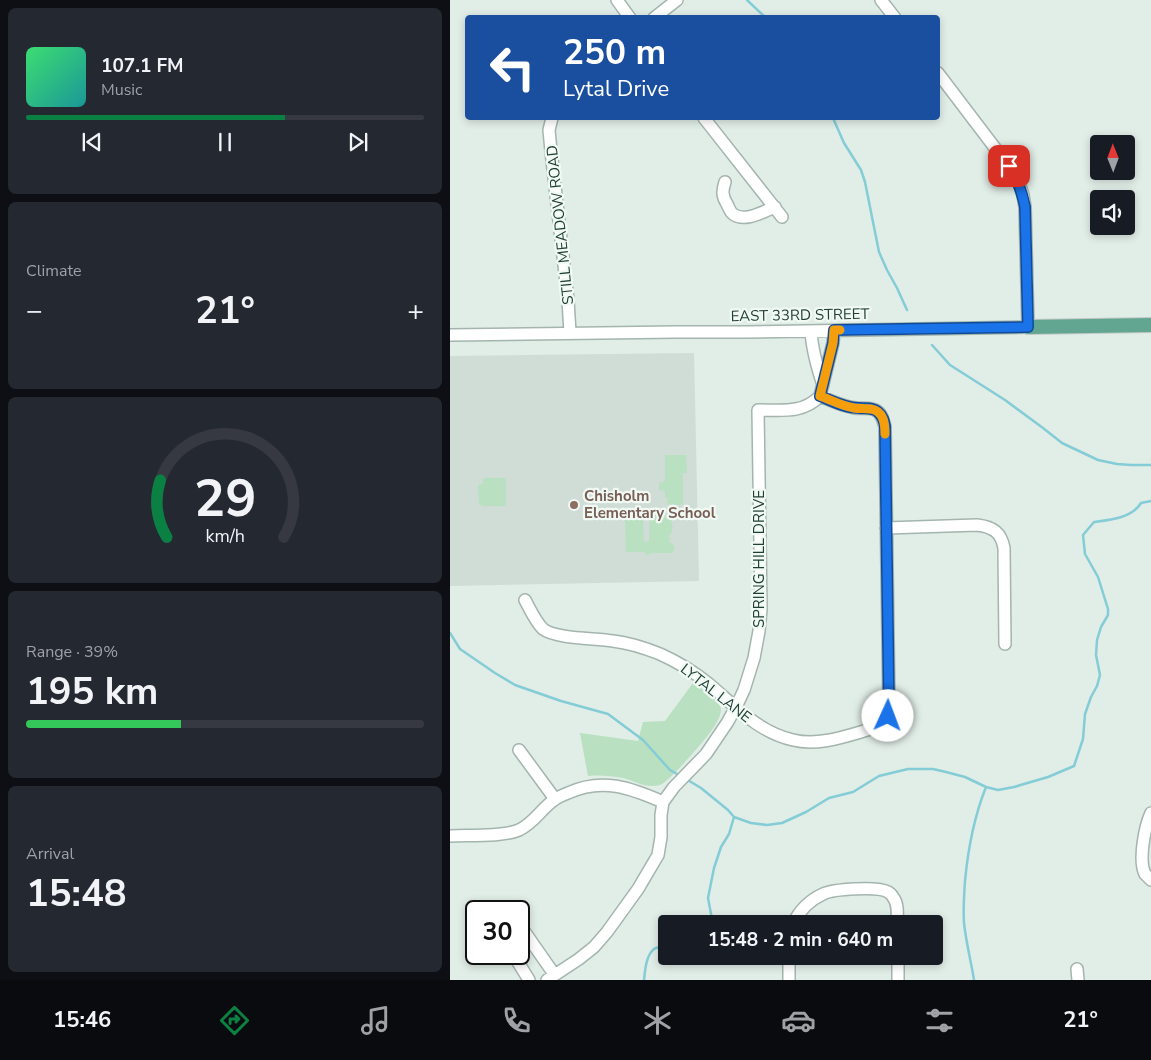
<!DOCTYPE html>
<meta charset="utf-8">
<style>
body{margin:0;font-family:"Nunito Sans",sans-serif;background:#242831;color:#f1f3f6;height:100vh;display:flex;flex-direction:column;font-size:19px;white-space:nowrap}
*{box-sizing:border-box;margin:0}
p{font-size:16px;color:#9ea1a6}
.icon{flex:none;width:28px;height:28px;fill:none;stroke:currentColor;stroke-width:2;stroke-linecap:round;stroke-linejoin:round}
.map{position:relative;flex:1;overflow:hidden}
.sheet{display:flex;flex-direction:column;gap:8px;padding:8px;background:#0d0f14;width:450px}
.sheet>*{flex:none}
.top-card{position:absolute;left:15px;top:15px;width:475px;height:105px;border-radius:5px;box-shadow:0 2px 8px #0003;background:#1a4fa0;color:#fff;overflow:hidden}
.needle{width:32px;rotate:359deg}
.tools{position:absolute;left:640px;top:135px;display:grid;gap:10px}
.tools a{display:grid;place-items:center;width:45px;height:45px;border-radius:5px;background:#171b24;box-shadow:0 2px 8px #0003;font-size:25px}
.speed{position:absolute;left:15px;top:900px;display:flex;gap:10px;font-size:25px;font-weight:700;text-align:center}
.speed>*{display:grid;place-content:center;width:65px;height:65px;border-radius:50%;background:#171b24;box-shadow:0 2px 8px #0003;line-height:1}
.speed .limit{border:2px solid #111;border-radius:8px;background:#fff;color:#111}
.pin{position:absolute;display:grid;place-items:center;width:42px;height:42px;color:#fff;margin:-21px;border-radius:10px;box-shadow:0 2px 8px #0006}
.me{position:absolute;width:55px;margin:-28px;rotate:2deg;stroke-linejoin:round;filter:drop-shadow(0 0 4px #0008)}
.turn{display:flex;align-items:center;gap:18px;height:105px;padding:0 15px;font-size:22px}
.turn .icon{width:65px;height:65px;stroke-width:2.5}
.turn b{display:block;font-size:35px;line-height:42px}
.big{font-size:38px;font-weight:700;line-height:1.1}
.sheet .tile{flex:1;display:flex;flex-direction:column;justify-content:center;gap:8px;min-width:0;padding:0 18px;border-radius:8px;background:#242831}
.sheet .dial{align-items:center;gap:0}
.dial svg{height:130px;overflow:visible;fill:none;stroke:#363941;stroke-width:7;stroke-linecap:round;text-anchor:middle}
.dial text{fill:#f1f3f6;stroke:none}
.song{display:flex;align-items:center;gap:15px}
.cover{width:60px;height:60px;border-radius:8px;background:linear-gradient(135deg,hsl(140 70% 55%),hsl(180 70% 35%))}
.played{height:5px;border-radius:2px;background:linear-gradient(90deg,#0b8043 65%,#363941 65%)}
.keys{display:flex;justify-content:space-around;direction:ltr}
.heat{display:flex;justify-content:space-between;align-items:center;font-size:28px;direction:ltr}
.charge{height:8px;border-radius:4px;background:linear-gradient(90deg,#34c759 39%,#363941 0)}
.trip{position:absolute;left:208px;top:915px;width:285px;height:50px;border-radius:5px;background:#171b24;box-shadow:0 2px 8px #0003;font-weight:700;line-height:50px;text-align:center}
.tabs{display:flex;height:80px;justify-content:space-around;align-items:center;background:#090b0e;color:#9ea1a6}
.tabs .icon{width:35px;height:35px}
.tabs .on{color:#0b8043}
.tabs b{font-size:22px;color:#f1f3f6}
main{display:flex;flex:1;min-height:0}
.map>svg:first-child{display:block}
.built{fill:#cfddd6}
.green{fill:#b8e0c1}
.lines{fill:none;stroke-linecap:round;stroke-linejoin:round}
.stream{stroke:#84ccd6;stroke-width:2.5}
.minor-casing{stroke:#a3b5ae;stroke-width:14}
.major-casing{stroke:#c1c9c6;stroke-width:16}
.minor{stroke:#fff;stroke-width:11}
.major{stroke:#62a692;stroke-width:14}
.route-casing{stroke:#114b97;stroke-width:12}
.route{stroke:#1a73e8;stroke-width:9}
.slow{stroke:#f59e0b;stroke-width:9}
.education-dot{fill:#8d6e63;stroke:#f1f9f5;stroke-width:2}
.labels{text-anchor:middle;stroke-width:4.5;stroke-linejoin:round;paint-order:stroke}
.street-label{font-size:15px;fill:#203f35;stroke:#f1f9f5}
.education-label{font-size:15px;font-weight:bold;fill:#785e54;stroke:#f1f9f5;text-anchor:start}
</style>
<main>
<section class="sheet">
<div class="tile">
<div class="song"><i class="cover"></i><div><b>107.1 FM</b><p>Music</p></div></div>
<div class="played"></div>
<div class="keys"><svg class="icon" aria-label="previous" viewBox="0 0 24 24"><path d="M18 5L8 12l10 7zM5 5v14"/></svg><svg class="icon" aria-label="pause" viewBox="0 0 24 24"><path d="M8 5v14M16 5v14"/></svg><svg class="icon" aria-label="next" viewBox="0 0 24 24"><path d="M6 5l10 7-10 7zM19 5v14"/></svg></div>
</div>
<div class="tile"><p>Climate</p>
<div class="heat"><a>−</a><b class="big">21°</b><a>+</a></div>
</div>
<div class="tile dial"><svg viewBox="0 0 100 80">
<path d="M14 69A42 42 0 1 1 86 69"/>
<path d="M14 69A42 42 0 0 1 10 34" stroke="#0b8043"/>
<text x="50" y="56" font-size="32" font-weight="700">29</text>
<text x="50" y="72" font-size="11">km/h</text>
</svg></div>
<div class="tile"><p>Range · 39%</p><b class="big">195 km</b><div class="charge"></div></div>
<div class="tile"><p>Arrival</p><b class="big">15:48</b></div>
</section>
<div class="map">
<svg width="701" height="980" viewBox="0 0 701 980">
<rect width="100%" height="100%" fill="#e1ede7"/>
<!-- built -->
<path class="built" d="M244,353L249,581L0,586V356Z"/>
<!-- green -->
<path class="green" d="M215,455H236L237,473H233V504L230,505L218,504L217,502L218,498H215V491L209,490V483L215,481Z
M34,478H56V506H34L29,504L28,486L29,485L33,484V480Z
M175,514H193L194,542L199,541L200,515L220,517C223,522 224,532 219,536L220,540L219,542L223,544C225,548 225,551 221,553H201L197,555L194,552H176Z
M243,683C250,687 270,701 271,709C271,716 266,724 262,730C255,740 219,782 210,785C197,789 185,781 173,778C161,776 150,775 138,776L130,733L188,741L193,722L215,721Z"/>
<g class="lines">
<!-- stream -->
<path class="stream" d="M297,0L316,18
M383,118L394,143L411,170L415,182L429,252L437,270L447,288L457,310
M482,345L500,365L555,400L593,428L612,443L648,460L667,464L681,465H701
M0,633L10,649L45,673L65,685L111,701L158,714L193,740L220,770L229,775
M236,779L251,788L278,810L284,817L301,823L317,825L332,823L356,812L379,798L403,792L429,776L458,769H483L496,772L515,777L536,787L548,790L564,787L598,777L624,766L633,739L635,714L641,697L647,686L650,675L646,655L647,640L651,627L658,615V609L648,577L635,554L633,535L644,522C660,520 682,518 691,503L701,501
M258,924L262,919L258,898L264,868L271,847L279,834L284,817
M194,980C195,971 196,955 204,949C207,947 213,947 216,946
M524,980C521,961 516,942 514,923C513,909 514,895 515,881C518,849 524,817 536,787"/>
<defs>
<path id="minor" d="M167,0L180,18
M431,0L445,18
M204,18L227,0
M102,118L99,130L101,151L118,300L120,333
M254,118L332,217
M275,182C272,191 272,196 277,204C279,208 280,212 283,214C295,223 314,211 325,207
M361,331C362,350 367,367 373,385
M0,335L225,332H296L578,327L575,207L573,195L569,183L561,169L488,73
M436,528L527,525C543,527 551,532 554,548L555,644
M75,600C80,609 85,621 93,629C106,639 146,638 163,641C180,643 195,648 210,654C228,662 244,672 259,684C285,706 308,732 343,740C371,747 401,734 428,727C435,722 438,717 439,708L435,427C433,420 432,413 425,410C419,407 411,409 405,408C392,406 381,401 370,396
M69,750L105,799
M701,813C695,826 688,860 695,874C696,875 700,879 701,880
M0,836C19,835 53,837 69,830C84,823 91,809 104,800C108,797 113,795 118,793C152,777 181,788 213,802
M343,924C349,911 360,900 373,894C383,889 428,886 438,892C440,893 442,895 443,897C449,905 447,915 447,924
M69,931H74L104,974
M63,954L79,980
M339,956V980
M448,956V980
M627,969L628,980
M97,980L129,959L144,947L157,932L188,889L208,855L211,837V815L213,802L224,787L256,754L277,723L286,707L294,690L304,658L309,631L311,609L308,410C331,410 353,414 370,396L383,343L384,331"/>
<path id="major" d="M578,327L701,325"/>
</defs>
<!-- minor casing -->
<use href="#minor" class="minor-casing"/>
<!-- major casing -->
<use href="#major" class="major-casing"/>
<!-- minor -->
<use href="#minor" class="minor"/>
<!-- major -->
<use href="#major" class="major"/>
</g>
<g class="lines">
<defs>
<path id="route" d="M438,716L439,708L435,426C434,421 433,416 428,412C422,407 416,409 409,408C395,408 382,401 370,396L383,343L384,330L578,327L575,207C572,192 568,179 559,166"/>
</defs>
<!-- route casing -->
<use href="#route" class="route-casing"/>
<!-- route -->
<use href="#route" class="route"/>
<!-- slow -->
<path class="slow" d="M390,330H384L383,343L370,396C381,400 392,406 404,408C410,409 415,408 421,409C434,411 435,424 435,434"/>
</g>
<!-- markers -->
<circle class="education-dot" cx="124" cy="505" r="5"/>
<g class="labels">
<!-- street labels -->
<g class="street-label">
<text transform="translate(110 225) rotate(-96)" y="5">STILL MEADOW ROAD</text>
<text transform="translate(350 315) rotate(-1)" y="5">EAST 33RD STREET</text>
<text transform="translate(309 559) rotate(-90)" y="5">SPRING HILL DRIVE</text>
<text transform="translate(266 693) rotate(38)" y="5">LYTAL LANE</text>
</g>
<!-- education labels -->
<g class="education-label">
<text x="134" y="501">Chisholm<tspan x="134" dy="17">Elementary School</tspan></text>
</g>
</g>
</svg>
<div class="tools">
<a><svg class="needle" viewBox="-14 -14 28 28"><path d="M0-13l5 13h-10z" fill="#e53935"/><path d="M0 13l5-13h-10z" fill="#9ea1a6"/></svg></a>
<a><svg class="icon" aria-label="sound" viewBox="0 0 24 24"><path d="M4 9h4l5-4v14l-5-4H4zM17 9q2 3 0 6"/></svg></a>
</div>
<div class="speed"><div class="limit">30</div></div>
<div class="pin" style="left:559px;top:166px;background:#d93025"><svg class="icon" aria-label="arrive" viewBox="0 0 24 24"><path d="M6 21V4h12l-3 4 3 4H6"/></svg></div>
<svg class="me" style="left:438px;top:716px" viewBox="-20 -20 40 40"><circle r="19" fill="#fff"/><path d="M0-13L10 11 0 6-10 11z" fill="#1a73e8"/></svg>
<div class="trip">15:48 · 2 min · 640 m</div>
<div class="top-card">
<div class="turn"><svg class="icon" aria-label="left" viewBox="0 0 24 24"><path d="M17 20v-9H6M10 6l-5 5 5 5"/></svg><div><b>250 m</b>Lytal Drive</div></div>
</div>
</div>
</main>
<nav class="tabs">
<b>15:46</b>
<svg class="icon on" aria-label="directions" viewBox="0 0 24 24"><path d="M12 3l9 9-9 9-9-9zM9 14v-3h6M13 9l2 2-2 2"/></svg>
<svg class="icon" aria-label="music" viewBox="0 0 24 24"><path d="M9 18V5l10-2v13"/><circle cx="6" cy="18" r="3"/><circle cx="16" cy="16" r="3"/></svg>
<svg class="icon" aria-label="phone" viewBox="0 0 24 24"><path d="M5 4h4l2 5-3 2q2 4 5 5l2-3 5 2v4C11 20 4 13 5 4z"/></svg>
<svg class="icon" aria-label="climate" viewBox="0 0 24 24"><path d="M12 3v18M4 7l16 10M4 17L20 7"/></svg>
<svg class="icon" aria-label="car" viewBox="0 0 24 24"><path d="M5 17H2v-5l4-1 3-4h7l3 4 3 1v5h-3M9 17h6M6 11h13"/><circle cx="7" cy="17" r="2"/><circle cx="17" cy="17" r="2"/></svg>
<svg class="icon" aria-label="filters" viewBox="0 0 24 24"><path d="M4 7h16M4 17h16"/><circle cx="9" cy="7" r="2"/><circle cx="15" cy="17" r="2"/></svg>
<b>21°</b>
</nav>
